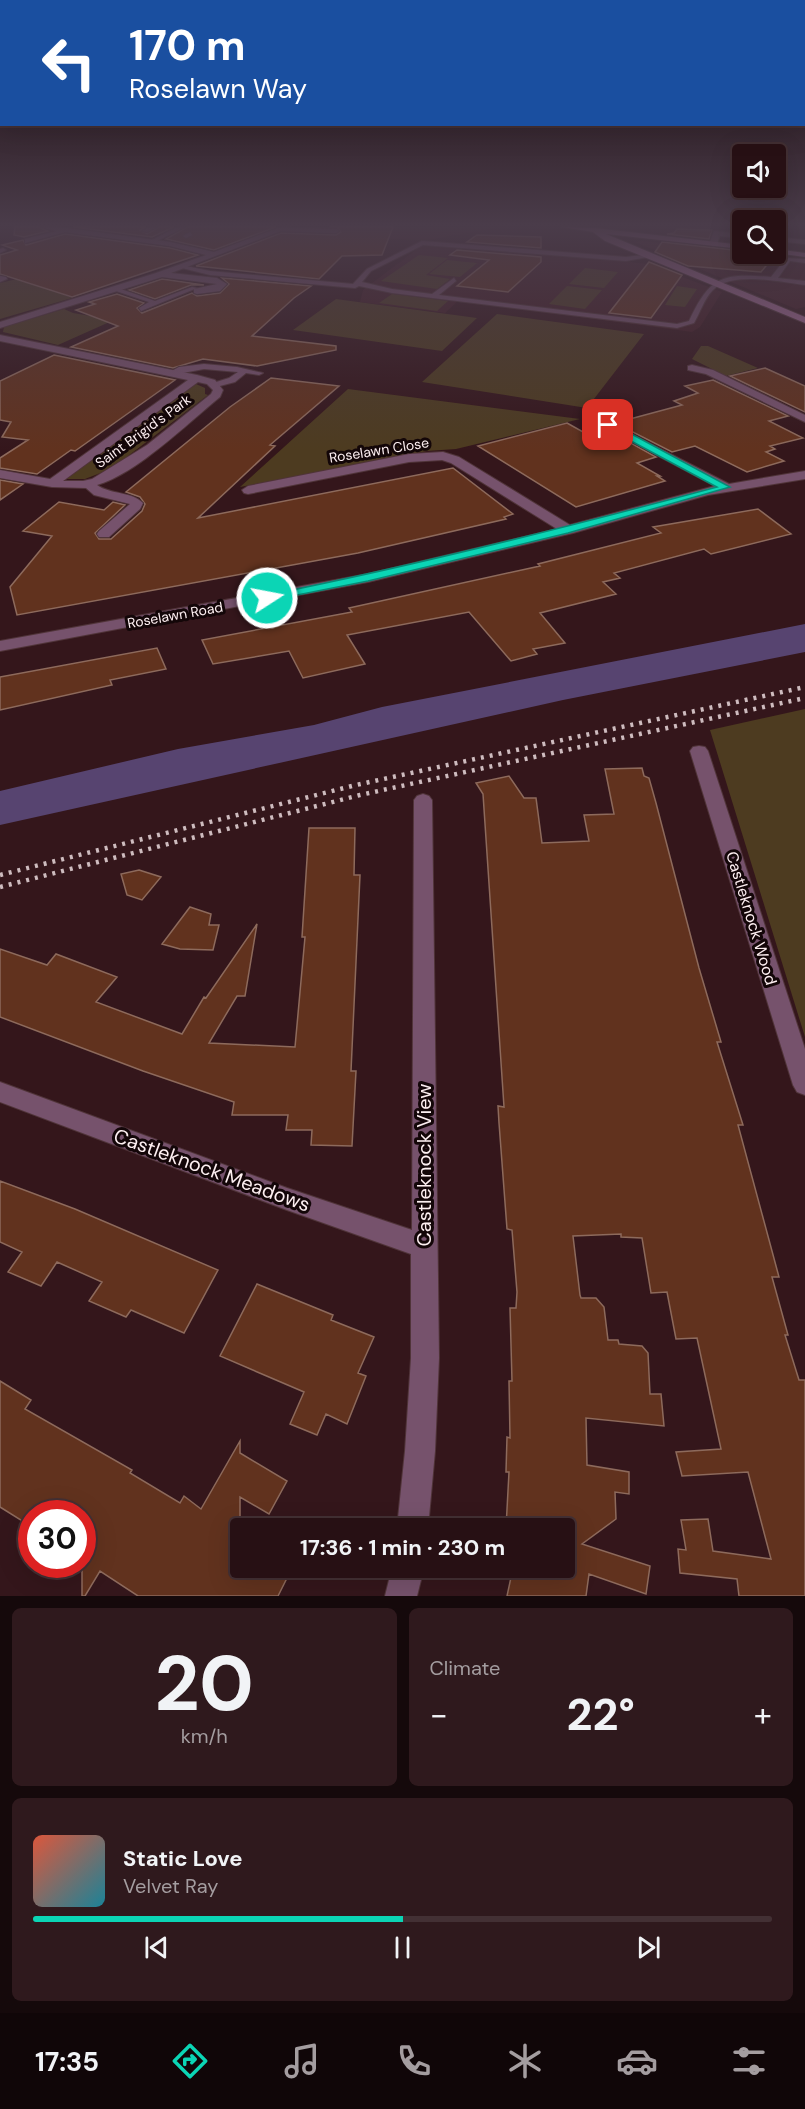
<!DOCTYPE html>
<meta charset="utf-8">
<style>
body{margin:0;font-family:"DM Sans",sans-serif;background:#2f191d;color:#f1f3f6;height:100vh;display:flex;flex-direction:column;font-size:22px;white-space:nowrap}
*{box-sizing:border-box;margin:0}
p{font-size:20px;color:#a49da0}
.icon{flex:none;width:33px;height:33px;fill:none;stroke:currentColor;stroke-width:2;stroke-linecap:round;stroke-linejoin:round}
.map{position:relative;height:1596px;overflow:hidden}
.panel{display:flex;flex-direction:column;gap:12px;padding:12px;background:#15090b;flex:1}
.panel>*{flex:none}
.guide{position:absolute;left:0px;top:0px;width:806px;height:126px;box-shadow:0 6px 24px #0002,0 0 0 2px #433034;background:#1a4fa0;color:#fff;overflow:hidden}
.buttons{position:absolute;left:732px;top:144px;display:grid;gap:12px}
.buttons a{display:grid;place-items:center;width:54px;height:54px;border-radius:6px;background:#271014;box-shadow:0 6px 24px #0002,0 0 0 2px #433034;font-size:30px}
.speed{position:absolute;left:18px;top:1500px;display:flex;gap:12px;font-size:30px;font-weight:700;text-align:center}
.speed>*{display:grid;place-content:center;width:78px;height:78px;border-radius:50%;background:#271014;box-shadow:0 6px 24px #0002,0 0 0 2px #433034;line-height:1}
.speed .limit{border:9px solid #d22;background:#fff;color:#111}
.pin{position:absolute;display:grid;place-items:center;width:51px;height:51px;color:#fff;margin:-26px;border-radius:12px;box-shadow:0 3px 9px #0006}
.me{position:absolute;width:66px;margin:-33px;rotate:79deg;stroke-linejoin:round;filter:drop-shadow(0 0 4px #0008)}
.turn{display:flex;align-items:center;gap:21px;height:126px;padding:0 30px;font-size:27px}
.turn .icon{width:78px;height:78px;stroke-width:2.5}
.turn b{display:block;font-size:42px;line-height:51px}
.big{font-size:45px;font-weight:700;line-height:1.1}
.panel .card{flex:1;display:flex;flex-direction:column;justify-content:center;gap:9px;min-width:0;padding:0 21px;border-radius:9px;background:#2f191d}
.panel .dial{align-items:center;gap:0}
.dial b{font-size:78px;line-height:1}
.song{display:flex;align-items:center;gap:18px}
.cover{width:72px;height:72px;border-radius:9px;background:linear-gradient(135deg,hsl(10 70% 55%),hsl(190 70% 35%))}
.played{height:6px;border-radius:3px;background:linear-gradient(90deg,#0bd5b5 50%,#433034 50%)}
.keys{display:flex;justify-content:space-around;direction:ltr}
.heat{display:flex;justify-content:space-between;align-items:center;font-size:33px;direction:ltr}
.panel .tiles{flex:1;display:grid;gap:12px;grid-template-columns:1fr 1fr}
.card:last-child{grid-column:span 2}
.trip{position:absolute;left:230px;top:1518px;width:345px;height:60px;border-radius:6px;background:#271014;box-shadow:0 6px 24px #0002,0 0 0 2px #433034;font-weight:700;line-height:60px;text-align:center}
.tabs{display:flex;height:96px;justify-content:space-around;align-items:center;background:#100608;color:#a49da0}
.tabs .icon{width:42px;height:42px}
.tabs .on{color:#0bd5b5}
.tabs b{font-size:27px;color:#f1f3f6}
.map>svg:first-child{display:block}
.built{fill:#421c23}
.green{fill:#4d3b20}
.water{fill:#574470}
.building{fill:#61321e;stroke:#8d6a5c;stroke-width:1.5}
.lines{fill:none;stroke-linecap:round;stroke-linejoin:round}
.lane-casing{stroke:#503439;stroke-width:2}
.street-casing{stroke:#503439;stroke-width:2}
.secondary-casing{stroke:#503439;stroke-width:2}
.lane{fill:#76526c;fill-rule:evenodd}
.street{fill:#76526c;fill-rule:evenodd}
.secondary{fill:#a66d98;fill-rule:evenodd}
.rail{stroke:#cebcbf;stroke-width:4.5;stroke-dasharray:3 6;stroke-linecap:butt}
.route{fill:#0bd5b5;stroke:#078a76;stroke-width:1.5}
.labels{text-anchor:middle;stroke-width:6;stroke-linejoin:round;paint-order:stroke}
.far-street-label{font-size:14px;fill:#fdeff1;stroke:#130608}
.street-label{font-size:16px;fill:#fdeff1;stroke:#130608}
.near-street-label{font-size:20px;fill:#fdeff1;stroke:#130608}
</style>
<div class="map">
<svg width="805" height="1596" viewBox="0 0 805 1596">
<rect width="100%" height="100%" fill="#34161b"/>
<!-- built -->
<path class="built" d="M242,227H499L434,239L418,240L346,236L333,233L279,231Z
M642,241L805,258V307L796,309L635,242Z
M421,246L585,257L648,264L722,292L700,327L692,332L458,301L445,313L360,302L363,290Z"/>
<!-- green -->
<path class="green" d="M419,255L448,258L426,275L450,279L437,289L381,281Z
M447,260L477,263L460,277L429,274Z
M585,268L618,272L604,288L569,284Z
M21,278L72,298L0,319V283Z
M567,286L602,290L585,309L549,304Z
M677,286L697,289L685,307L665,305Z
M392,294L448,301L437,311L379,303Z
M336,299L477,318L442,351L293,330Z
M64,309L73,313L114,320L58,345L3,332L4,327Z
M497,314L644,334L587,408L422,382Z
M701,346H708L758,368L726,376L692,359Z
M196,384L205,388V394L208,395L107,472H103L85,479H66Z
M348,389L580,419L456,449L427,451L240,487Z
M805,709V1037L710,730Z"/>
<!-- water -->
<path class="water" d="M805,624V652L563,700L0,825V791L178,749L314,725L382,707Z"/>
<!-- building -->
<path class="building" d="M15,227H39L48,231L24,237L14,235Z
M73,227H146L140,230L147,234L159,227H174L152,237Z
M187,227H276L214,250L166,239Z
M329,227H393L382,255L342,256L319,279L196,266L281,233L336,235L341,232L337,227Z
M677,229L712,230L709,239L667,234L674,233Z
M65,234L170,248L198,255L72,297L0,274V255L17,250L2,245L23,240L26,245Z
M477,235L541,237V248L467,242Z
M662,242L742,251V254L775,255L761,272L688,266L655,252Z
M457,250L541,257V262L508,292L457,286L489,260L450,255Z
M649,262L682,275L651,318L609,313Z
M222,278L311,286L294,298L252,336L336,346V350L257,366L203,359L173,368L71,347L118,326L76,310L95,304L89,302L117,294L144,303L137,308L142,313L192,293L197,296L220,293L229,284Z
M162,279L204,285H191L155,299L129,290Z
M54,355L175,380L75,451L71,450L37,474L0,468V458L28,440L2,437L11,422L0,420V381Z
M765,368L805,386V412L730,376Z
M271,378L339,386L270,445L275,446L198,518L453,468L513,514L504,517L506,519L358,553L17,615L10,587L52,536L23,531L59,502L104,510L113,502L125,505L95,533L99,539H111L142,511L145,504L140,497L126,492L230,407Z
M713,380L788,416L769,421L803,438L770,446L775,449L766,452L784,461L747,472L695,446L672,452L615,423L682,405L674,401L698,393L685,386Z
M567,423L583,432L602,427L656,457L637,463L660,476H657L665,481L576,507L478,446Z
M0,480L23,484L0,500Z
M758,509L791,534L711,554L704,549L614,573L620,578L603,582L616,594L540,613L565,643L533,649L537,654L511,661L469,612L347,635L365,664L303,678L289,651L213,664L202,640L352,612L349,608L540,566L538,564L661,533L653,527Z
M157,648L166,669L110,680L112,685L0,710V677Z
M642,768L644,776L649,778L656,803L699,968L721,1042H717L743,1125H738L779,1277H772L788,1335H785L799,1380H805V1596H739L737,1579L680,1573L678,1549L686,1550L681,1520L708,1519L713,1551L771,1559L748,1472L682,1476L676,1452L721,1449L697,1338L676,1339L667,1292L651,1293L642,1238L621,1237V1234L573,1236L580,1295L581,1298H596L604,1307L608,1340H618L619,1344L642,1346L648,1353L650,1394H661L664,1426L586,1418L587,1465L629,1472V1494L615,1492L616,1519L582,1544L650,1566L646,1594L589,1574L586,1596H507L513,1568H564V1528H506L509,1472H506L507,1437L510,1438L509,1381H512L510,1308H516L517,1292L512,1230L507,1229L499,1123L498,1106L504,1107L483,794L476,783L509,776L524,798H536L542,843L589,841L584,815L614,814L605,769Z
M309,828H355L354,875H360L351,1071H356L352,1146L311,1145L312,1130H286L288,1115H232L234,1102L143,1071L0,1017V949L47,965L56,954L117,977L96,1002L182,1034L204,997L206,998L257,924L245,996H237L209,1043L295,1047L305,937H302Z
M139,870L161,877L142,900L127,895L121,874Z
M190,907L211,914L209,925H219L213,950L180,949L162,944Z
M0,1181L75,1209L218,1270L184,1333L131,1310L126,1317L89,1301L102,1282L57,1262L41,1286L8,1272L22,1252L0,1242Z
M257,1284L333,1315L331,1320L374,1337L358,1373L366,1376L347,1424L326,1414L317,1435L290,1424L304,1392L220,1356Z
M0,1381L31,1400L25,1409L132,1470L130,1473L180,1503L184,1496L201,1509L240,1441V1453L287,1481L269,1514L240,1497V1568H292L278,1596H138L100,1571L85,1596H82V1514H32V1527L0,1507Z"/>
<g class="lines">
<defs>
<path id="lane" d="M150,227H157L147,232L142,231Z
M178,227H185L155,242L150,241Z
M280,228L336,229L339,231L336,233L278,231Z
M190,232L192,235L186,238L183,236Z
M422,241L626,257L651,254L654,256L626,261L423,245L371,271L362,282L392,289L432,294L454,278L456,281L439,295L677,324L689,321C710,276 722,273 771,277L786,258L805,259V263L790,261L778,278L805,281V285C781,282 732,271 713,290C704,299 700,313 694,323L677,328L392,293L359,286L355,288L210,275L178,267L181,265L210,271L353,284L367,269Z
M0,249L3,248L6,250L0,253Z
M115,287L155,301L192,287L197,288L141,311L139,308L149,302L113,290Z
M204,364L237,367L263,373L259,375L246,373L235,382L216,387H213V383L229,378L238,372L204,369L172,375L168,373L179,367Z"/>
<path id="street" d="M41,227H59L170,242L214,252L281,227H291L171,273L217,278L227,284L220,291L197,294L194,293V289L217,284L162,277L0,328V322L156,273L206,255L170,246L65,232L25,243V239L57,231Z
M714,231L742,234V238L720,236L717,244L713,246L709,244Z
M776,237L805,240V244L776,241Z
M0,276L6,277L7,279L0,282Z
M0,335L197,375L215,380L223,390L220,397C187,424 136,474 97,485C111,495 131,491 143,503L140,509L109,537H99L97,534L99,531L130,504L94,495L86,488L52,487L0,478V470L50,479L188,380L0,341ZM198,382L207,384L213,390L211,394L147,445L92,479L83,481H63Z
M692,365L713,370L805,415V422L706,374L688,370V366Z
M608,422L729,484L805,471V479L708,495L573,533L368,582L0,651V641L368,574L557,529L451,463L442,460L409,462L248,494L244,493L242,490L248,486L409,454L443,452L459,457L570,525L715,486L604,427V423Z
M699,746L705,747L708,751L805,1049V1095L797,1092L793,1085L690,751L693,747Z
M423,794L429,796L432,800L439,1358L435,1451L428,1528H397L405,1451L411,1358V1254L287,1210L0,1102V1082L287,1188L412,1230L414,800L417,796Z
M392,1568H424L417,1596H385Z"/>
<path id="secondary" d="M562,227L595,228L742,245V249L606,234L805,317V323L605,241L593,232Z
M776,249L805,253V257L776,253Z"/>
</defs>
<!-- lane casing -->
<use href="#lane" class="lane-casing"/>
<!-- street casing -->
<use href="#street" class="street-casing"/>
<!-- secondary casing -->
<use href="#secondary" class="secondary-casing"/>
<!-- lane -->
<use href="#lane" class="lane"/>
<!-- street -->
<use href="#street" class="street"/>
<!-- secondary -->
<use href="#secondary" class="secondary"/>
<!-- rail -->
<path class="rail" d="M0,875L356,785L805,687
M0,887L360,795L805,698"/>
</g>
<!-- sky -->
<linearGradient id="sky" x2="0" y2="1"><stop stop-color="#1d0c0f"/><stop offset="0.5" stop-color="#4a3c4a"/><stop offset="1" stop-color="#4a3c4a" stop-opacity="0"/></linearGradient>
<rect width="805" height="450" fill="url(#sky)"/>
<!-- route -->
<path class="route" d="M605,423H611L730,487L568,533L368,581L267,601L261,598L267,595C418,565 568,527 717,487L605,427Z"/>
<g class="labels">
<!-- far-street labels -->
<g class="far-street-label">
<text transform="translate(143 431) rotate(-36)" y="5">Saint Brigid's Park</text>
<text transform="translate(379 450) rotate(-9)" y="5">Roselawn Close</text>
<text transform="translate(175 615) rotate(-10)" y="5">Roselawn Road</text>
</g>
<!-- street labels -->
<g class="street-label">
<text transform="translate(752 918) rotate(73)" y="6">Castleknock Wood</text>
</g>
<!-- near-street labels -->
<g class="near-street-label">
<text transform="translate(424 1165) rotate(-90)" y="7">Castleknock View</text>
<text transform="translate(212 1170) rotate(20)" y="7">Castleknock Meadows</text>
</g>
</g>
</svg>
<div class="buttons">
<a><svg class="icon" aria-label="sound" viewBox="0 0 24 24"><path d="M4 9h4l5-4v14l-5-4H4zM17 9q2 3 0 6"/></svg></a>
<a><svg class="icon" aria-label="search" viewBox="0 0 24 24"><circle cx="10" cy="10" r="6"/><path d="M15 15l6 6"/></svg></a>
</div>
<div class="speed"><div class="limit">30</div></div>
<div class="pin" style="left:608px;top:425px;background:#d93025"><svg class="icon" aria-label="arrive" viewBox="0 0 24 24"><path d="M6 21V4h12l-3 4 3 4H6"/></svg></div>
<svg class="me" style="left:267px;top:598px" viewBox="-20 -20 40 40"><circle r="17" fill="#0bd5b5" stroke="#fff" stroke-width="3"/><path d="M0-11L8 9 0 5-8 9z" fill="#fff"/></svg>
<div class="trip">17:36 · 1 min · 230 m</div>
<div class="guide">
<div class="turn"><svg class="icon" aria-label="left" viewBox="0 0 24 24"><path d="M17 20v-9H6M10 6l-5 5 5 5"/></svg><div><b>170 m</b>Roselawn Way</div></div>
</div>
</div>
<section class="panel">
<div class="tiles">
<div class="card dial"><b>20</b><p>km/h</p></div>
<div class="card"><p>Climate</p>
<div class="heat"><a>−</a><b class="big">22°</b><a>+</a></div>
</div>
<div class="card">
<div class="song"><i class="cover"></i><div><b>Static Love</b><p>Velvet Ray</p></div></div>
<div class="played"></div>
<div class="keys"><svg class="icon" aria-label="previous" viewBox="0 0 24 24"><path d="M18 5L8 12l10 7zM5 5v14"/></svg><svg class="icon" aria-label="pause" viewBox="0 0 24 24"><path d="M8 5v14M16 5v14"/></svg><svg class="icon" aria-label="next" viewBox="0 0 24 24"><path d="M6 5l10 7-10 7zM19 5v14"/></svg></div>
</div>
</div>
</section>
<nav class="tabs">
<b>17:35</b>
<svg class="icon on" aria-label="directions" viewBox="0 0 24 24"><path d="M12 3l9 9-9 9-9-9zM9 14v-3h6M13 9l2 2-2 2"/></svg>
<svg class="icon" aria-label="music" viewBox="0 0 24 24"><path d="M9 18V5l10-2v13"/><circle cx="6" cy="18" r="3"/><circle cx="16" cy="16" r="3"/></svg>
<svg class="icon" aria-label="phone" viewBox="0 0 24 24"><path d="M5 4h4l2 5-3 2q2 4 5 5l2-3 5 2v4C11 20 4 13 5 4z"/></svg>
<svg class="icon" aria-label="climate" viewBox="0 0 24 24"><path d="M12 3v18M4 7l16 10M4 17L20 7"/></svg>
<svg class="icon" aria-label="car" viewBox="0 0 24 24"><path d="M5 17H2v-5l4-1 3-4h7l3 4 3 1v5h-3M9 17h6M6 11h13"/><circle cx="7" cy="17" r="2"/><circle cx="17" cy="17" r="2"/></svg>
<svg class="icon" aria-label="filters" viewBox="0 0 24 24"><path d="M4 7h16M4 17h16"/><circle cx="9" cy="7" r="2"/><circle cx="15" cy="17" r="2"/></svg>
</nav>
